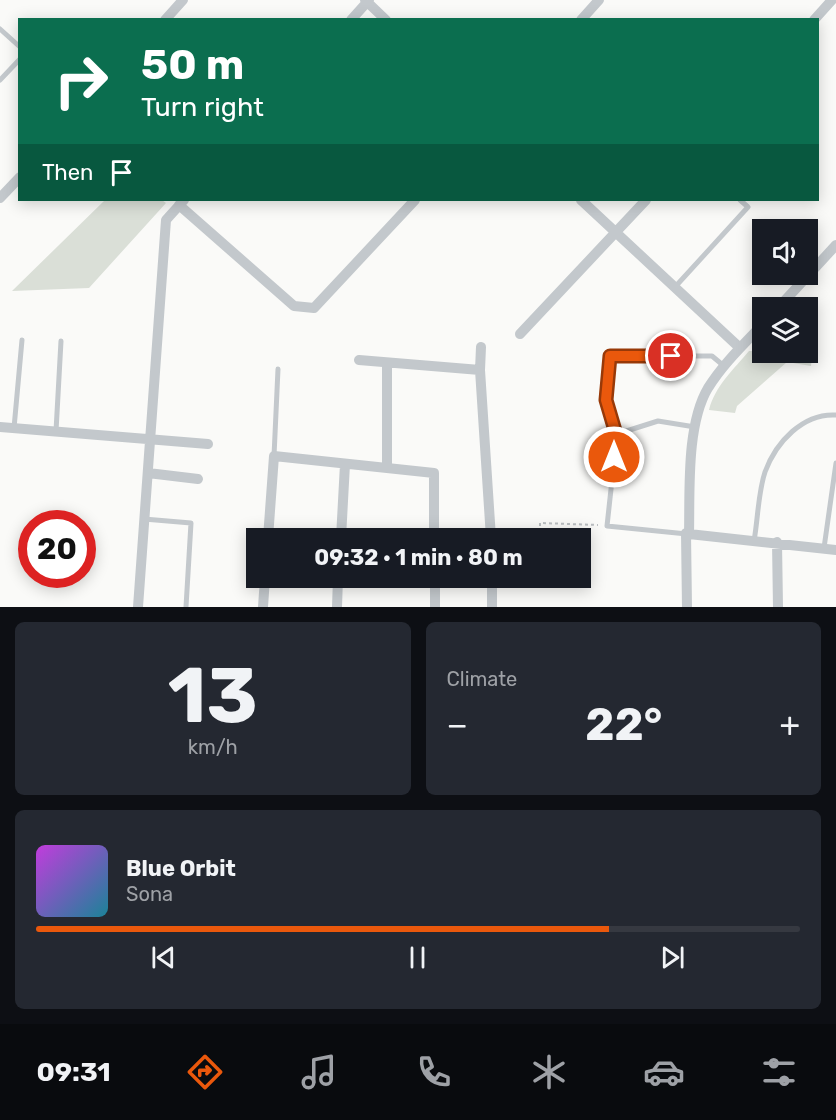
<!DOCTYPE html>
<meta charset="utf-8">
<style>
body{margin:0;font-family:Rubik,sans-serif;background:#242831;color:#f1f3f6;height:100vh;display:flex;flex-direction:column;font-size:22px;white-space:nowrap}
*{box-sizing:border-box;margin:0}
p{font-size:20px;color:#9ea1a6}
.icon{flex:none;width:33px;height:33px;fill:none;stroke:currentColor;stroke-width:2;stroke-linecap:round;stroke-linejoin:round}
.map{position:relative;height:607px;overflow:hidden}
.details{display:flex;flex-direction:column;gap:15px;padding:15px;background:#0d0f14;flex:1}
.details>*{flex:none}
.guide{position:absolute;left:18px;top:18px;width:801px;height:183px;border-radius:0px;box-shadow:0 3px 15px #0003;background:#0b6e4f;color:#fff;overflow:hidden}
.fabs{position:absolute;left:752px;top:219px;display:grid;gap:12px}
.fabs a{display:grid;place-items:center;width:66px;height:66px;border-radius:0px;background:#171b24;box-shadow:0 3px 15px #0003;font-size:30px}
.speed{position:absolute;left:18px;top:510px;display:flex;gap:12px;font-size:30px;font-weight:700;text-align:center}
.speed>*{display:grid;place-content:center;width:78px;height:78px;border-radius:50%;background:#171b24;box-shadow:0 3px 15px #0003;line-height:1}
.speed .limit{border:9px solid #d22;background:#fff;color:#111}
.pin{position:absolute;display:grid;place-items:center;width:51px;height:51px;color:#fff;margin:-26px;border:3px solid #fff;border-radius:50%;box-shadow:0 2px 6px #0007}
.me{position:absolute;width:66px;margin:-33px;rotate:0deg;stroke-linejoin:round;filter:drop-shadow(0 0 4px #0008)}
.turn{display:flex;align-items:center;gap:21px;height:126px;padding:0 24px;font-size:27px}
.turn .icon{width:78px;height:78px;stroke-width:2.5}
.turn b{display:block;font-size:42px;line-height:51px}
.then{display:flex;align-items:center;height:57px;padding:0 24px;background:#0003;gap:12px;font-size:22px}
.big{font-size:45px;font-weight:700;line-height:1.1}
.details .tile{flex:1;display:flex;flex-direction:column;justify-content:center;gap:9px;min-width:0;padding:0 21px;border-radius:9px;background:#242831}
.details .dial{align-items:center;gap:0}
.dial b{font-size:78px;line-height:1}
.song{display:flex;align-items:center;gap:18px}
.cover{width:72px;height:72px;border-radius:9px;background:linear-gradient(135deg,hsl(290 70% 55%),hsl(190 70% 35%))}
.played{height:6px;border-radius:3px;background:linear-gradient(90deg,#ea580c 75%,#363941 75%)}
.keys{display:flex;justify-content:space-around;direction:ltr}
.heat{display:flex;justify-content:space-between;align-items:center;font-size:33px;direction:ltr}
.details .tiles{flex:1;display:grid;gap:15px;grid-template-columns:1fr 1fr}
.tile:last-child{grid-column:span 2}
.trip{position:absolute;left:246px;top:528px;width:345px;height:60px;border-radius:0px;background:#171b24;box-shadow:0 3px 15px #0003;font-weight:700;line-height:60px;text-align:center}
.tab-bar{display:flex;height:96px;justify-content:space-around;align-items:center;background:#090b0e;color:#9ea1a6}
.tab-bar .icon{width:42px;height:42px}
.tab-bar .selected{color:#ea580c}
.tab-bar b{font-size:27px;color:#f1f3f6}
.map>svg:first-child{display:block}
.green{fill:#dadfd7}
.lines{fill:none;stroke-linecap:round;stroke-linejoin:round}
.path{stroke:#bbbfc2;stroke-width:2;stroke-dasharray:3 3;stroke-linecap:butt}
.service{stroke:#c3c8cc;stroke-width:5}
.minor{stroke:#c3c8cc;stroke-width:10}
.route-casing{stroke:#983908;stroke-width:15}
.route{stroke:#ea580c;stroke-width:10}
</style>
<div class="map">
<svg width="836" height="607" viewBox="0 0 836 607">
<rect width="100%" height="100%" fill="#fafaf8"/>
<!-- green -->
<path class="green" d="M105,200H162L166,203L89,288L12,291Z
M807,349H813L811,366L787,362L737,406L735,413L709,410C715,386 734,369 749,351L807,352Z"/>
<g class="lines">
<!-- path -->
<path class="path" d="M540,538V523L598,525"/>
<!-- service -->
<path class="service" d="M0,29L20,47
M0,80L20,59
M675,287L748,207L740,200
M14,428L22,340
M56,431L61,341
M617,434L658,421L695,427
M274,456L278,369
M144,519L191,523L186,607
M687,534L607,526L617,434L606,400L610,356H712L724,366
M754,541C758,519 758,493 765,472C776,442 803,413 836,415
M824,548L836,463"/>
<!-- minor -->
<path class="minor" d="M365,0L386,20
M165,20L183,0
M351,20L369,0
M581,20L599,0
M814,20L832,0
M0,198L20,177
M581,200L740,348
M179,205L294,306L314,308L415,200
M778,308L836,245
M762,325C743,345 723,364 708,388C686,425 690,492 689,534L836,550
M520,334L646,200
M481,347L480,370L491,538
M359,360L480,370
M387,364V467
M0,427L208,444
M148,473L198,479
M686,533L687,607
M268,538L274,456L434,473V538
M341,538L345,464
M777,542L778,607
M435,578V607
M492,578V607
M138,607L166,220L184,200
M263,607L265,578
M337,607L338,578"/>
</g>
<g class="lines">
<defs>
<path id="route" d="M614,457L616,434L606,400L610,356H671"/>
</defs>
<!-- route casing -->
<use href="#route" class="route-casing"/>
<!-- route -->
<use href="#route" class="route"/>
</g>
</svg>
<div class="fabs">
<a><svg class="icon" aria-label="sound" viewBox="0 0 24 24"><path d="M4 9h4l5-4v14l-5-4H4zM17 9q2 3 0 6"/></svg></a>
<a><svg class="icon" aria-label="layers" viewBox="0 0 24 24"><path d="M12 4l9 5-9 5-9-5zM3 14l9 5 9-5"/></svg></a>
</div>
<div class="speed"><div class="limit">20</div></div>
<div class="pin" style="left:671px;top:356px;background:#d93025"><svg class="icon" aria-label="arrive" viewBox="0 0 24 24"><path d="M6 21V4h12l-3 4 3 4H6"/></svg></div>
<svg class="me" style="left:614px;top:457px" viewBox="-20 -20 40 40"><circle r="17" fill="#ea580c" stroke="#fff" stroke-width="3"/><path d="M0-11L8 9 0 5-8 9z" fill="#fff"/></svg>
<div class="trip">09:32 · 1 min · 80 m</div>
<div class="guide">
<div class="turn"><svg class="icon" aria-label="right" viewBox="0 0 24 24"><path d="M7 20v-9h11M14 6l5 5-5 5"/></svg><div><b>50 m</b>Turn right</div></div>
<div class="then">Then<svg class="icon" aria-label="arrive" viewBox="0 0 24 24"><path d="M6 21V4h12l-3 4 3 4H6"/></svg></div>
</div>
</div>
<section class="details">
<div class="tiles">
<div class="tile dial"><b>13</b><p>km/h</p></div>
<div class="tile"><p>Climate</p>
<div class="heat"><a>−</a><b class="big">22°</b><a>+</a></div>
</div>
<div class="tile">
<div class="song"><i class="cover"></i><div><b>Blue Orbit</b><p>Sona</p></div></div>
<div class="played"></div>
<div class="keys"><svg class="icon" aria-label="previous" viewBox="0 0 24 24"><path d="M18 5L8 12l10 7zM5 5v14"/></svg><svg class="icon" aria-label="pause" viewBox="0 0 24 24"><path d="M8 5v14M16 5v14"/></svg><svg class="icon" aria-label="next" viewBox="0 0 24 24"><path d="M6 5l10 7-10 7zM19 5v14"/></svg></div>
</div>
</div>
</section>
<nav class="tab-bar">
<b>09:31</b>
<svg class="icon selected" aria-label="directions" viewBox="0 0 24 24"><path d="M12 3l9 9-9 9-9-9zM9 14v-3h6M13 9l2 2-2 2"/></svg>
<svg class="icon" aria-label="music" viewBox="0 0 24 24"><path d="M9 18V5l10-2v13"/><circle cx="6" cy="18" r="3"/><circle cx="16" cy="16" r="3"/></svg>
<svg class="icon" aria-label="phone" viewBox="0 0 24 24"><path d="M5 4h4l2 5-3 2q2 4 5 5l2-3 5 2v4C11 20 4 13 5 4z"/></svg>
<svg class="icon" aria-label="climate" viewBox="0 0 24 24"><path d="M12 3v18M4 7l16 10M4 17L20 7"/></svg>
<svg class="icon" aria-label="car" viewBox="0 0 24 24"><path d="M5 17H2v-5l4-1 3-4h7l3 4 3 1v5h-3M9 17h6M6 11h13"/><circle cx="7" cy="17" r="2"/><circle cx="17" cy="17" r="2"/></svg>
<svg class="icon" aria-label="filters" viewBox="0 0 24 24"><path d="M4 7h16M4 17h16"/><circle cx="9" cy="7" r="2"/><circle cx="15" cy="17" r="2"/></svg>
</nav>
